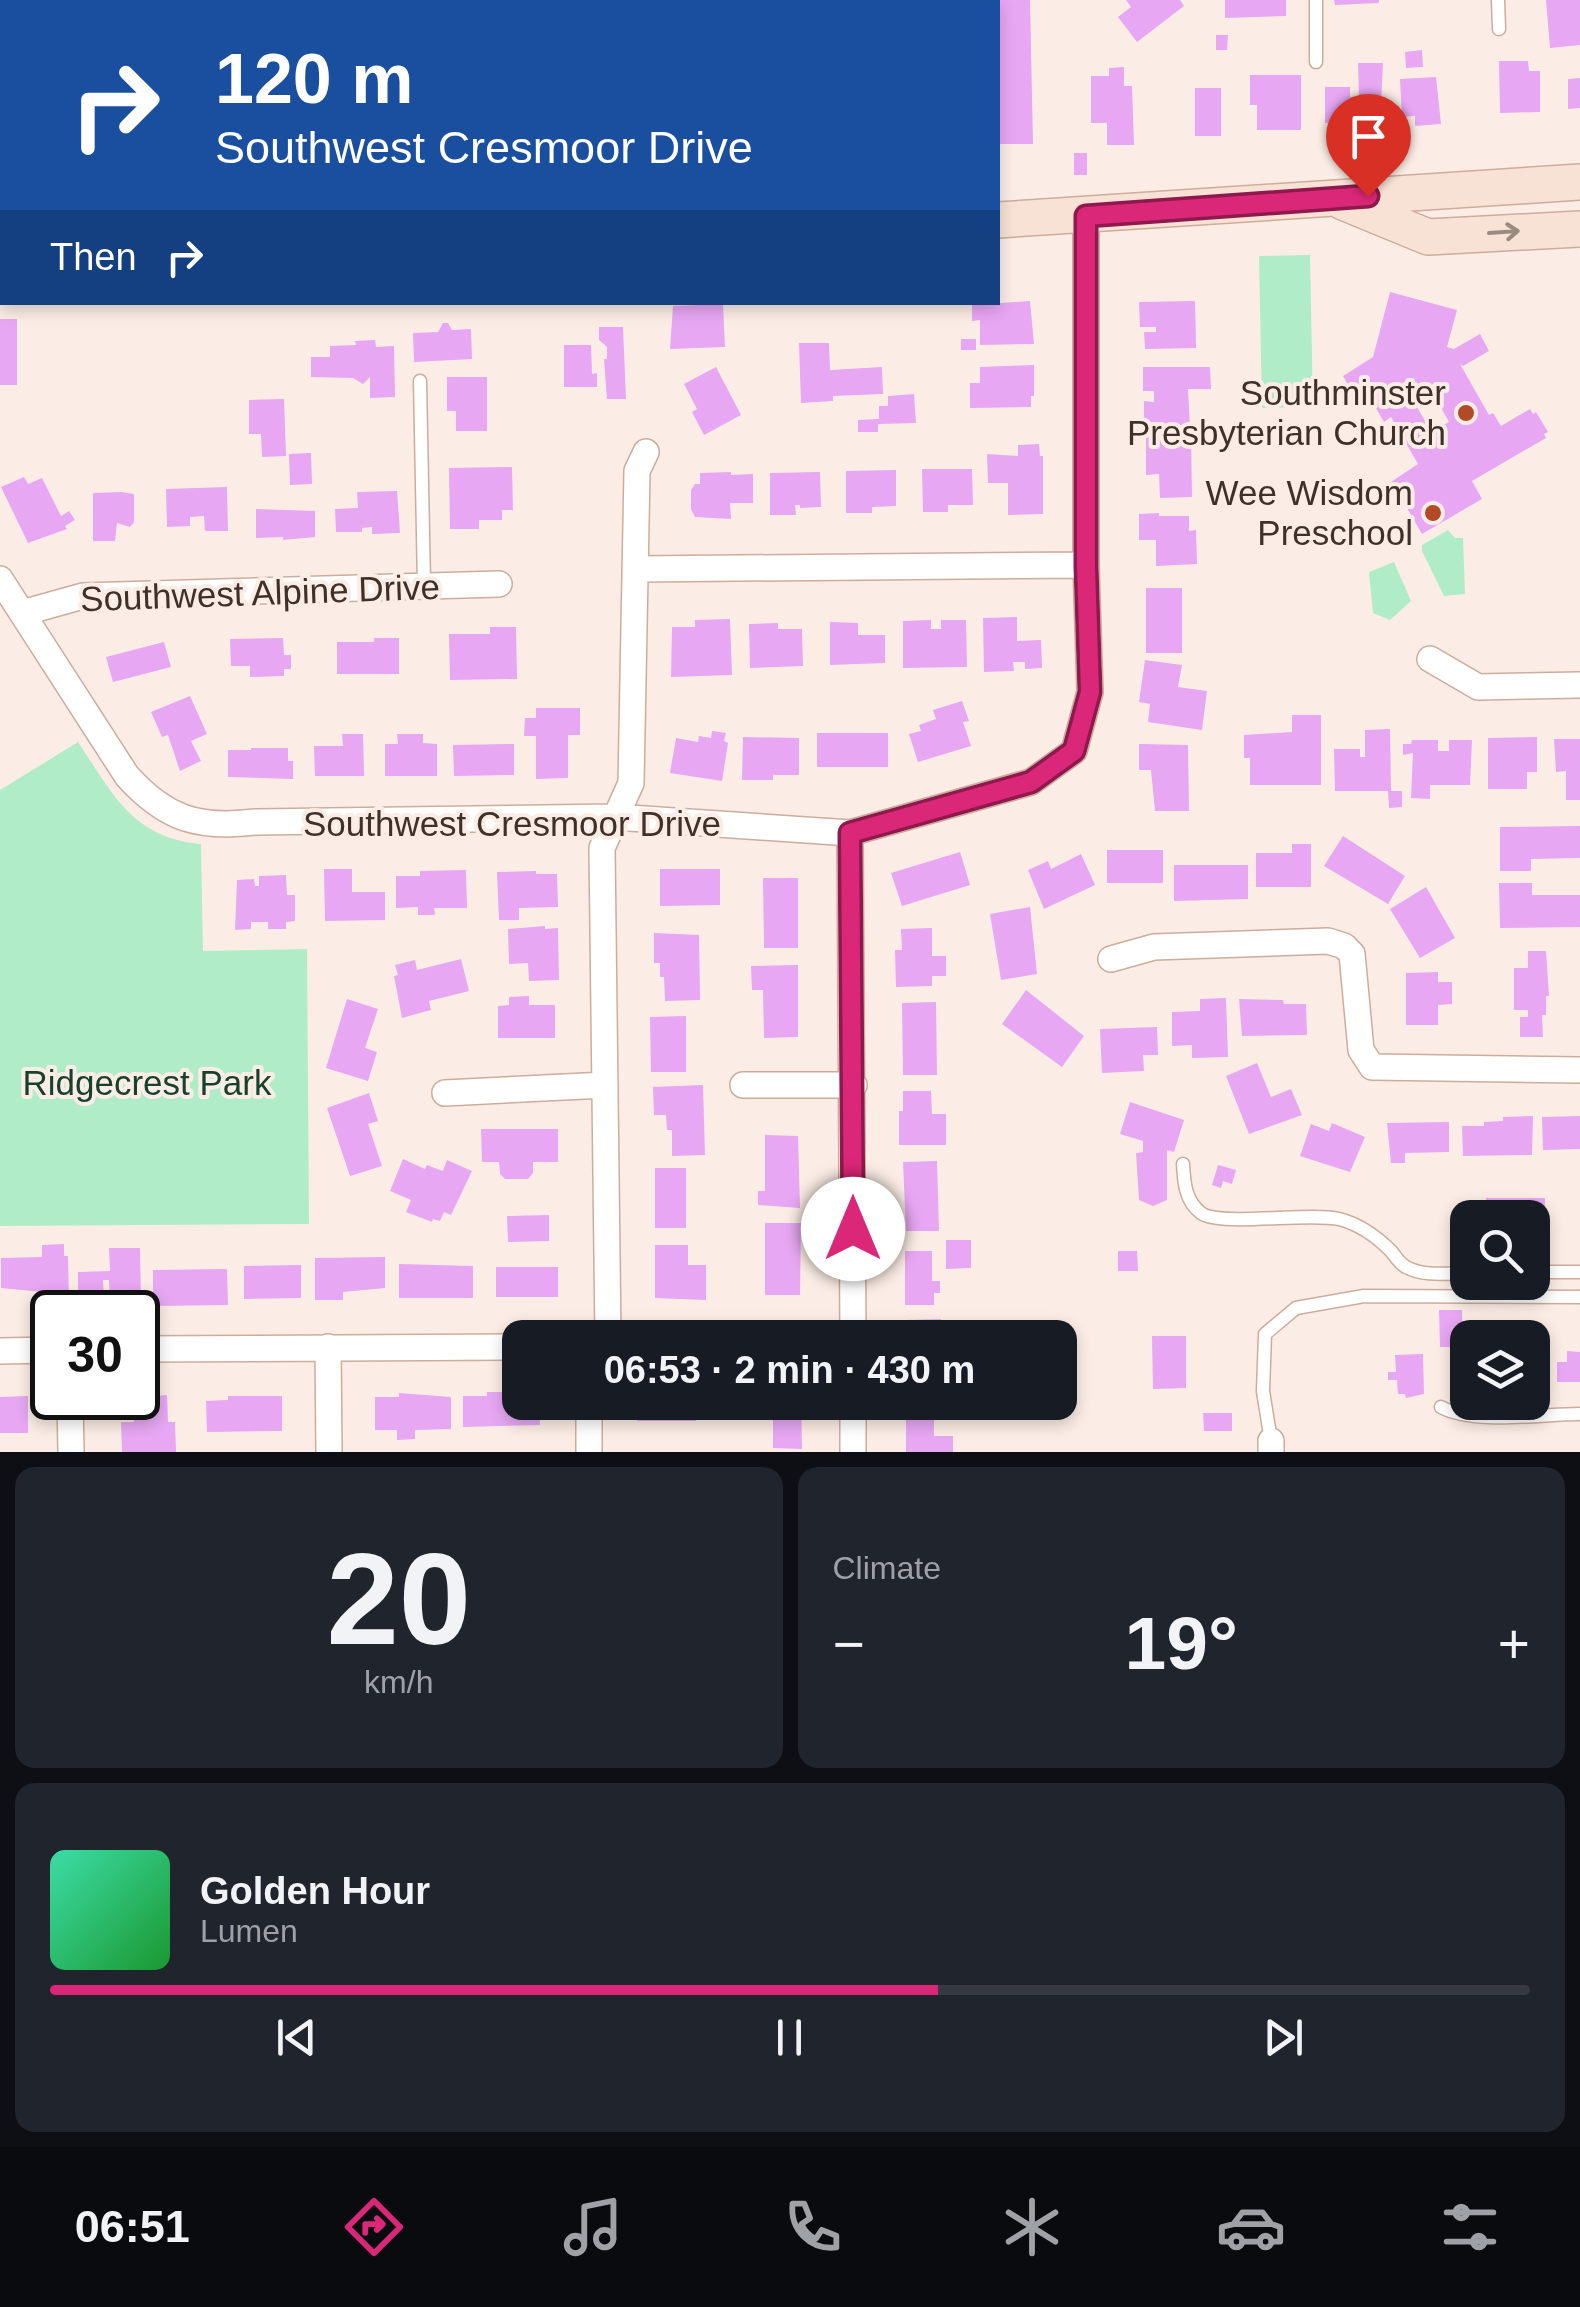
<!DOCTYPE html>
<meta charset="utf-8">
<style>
body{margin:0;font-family:Helvetica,sans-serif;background:#20242c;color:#f1f3f6;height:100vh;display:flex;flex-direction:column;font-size:38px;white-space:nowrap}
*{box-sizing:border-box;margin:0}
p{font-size:32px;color:#9ea1a6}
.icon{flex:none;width:55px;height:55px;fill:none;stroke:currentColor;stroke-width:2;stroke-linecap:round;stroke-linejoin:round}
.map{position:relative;height:1452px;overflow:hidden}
.side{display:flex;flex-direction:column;gap:15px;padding:15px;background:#0d0f14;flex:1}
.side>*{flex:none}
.banner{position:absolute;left:0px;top:0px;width:1000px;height:305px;box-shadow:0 5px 15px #0003;background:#1a4fa0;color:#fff;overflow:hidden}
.controls{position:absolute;left:1450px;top:1200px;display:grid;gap:20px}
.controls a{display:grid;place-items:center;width:100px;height:100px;border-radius:20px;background:#171b24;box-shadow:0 5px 15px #0003;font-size:50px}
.speed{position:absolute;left:30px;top:1290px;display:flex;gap:20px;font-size:50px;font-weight:700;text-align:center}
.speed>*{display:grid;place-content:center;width:130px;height:130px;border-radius:50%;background:#171b24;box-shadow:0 5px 15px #0003;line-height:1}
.speed .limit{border:5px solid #111;border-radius:15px;background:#fff;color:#111}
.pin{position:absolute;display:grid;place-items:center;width:85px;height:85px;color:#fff;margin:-102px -42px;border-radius:50% 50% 50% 0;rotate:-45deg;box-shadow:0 0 10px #0007}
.pin .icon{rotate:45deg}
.me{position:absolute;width:110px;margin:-55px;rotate:0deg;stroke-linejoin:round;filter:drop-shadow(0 0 8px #0008)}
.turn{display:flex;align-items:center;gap:35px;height:210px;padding:0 50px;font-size:45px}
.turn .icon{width:130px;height:130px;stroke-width:2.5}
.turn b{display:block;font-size:70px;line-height:85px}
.then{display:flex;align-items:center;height:95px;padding:0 50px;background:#0003;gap:20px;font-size:38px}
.big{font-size:75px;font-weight:700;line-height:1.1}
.side .widget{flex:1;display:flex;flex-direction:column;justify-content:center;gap:15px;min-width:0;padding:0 35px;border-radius:20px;background:#20242c}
.side .dial{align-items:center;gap:0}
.dial b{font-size:130px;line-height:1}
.song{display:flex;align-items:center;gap:30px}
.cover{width:120px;height:120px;border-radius:15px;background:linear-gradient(135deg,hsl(160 70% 55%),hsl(130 70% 35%))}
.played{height:10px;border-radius:5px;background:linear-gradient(90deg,#db2777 60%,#363941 60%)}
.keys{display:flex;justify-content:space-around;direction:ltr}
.heat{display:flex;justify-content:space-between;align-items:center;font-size:55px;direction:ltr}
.side .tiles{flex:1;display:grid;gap:15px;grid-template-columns:1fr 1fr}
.widget:last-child{grid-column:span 2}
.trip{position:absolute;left:502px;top:1320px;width:575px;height:100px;border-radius:20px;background:#171b24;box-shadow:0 5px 15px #0003;font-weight:700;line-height:100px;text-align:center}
.menu{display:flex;height:160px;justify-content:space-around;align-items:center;background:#090b0e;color:#9ea1a6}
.menu .icon{width:70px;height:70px}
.menu .selected{color:#db2777}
.menu b{font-size:45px;color:#f1f3f6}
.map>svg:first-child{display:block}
.green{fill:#b0ecc8}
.building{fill:#e7a7f3;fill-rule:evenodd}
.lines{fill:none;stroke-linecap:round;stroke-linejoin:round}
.lane-casing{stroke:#ceac9b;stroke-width:15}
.street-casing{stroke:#ceac9b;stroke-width:28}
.secondary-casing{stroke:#ceac9b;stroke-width:38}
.lane{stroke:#fff;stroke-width:12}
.street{stroke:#fff;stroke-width:25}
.secondary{stroke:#f8e2d6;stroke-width:35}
.oneway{stroke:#9b8a80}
.route-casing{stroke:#8e194d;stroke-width:25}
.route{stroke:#db2777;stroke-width:18}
.poi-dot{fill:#b24a27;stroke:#fbede5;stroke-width:4}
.labels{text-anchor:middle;stroke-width:8;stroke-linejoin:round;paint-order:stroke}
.poi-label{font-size:35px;fill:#3e312a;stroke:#fbede5;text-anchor:end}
.street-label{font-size:35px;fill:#3e312a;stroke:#fbede5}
.park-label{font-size:35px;fill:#16412b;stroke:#fbede5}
</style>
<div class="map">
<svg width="1580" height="1452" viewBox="0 0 1580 1452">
<rect width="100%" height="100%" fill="#fbede5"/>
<!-- green -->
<path class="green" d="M1310,255L1313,407L1262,408L1259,256Z
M1448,530L1455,538H1463L1465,594L1444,596L1422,551V545Z
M1394,562L1411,601L1390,620L1373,613L1369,572Z
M78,742C113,794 132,838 201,844L203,951L307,949L309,1224L0,1226V790Z"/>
<!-- building -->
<path class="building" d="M998,0H1030L1033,144H998Z
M1126,0H1180L1184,6L1137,42L1118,17L1131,7Z
M1225,0H1286V16L1225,18Z
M1334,0H1379V3L1335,5Z
M1546,0H1580V45L1550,48Z
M1216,35H1228L1227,50H1216Z
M1422,50L1423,67L1406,68L1405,52Z
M1499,61H1528L1529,71H1540V112L1500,113Z
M1358,63H1383L1380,123H1325V87H1350V97L1359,96Z
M1124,67V86H1132L1134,145H1107V123H1091V76H1109V68Z
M1250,75H1301V130H1257V105H1250Z
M1436,77L1441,124L1415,126V116L1402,117L1400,79Z
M1580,78V108L1568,109V79Z
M1195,88H1221V136H1195Z
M1074,153H1087V175H1074Z
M1390,292L1457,310L1447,347L1454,349L1480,334L1489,351L1463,366L1460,364L1489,415L1493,413L1501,426L1530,409L1533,414L1536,412L1548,432L1544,434L1546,438L1472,481L1482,499L1422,534L1403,501L1393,507L1382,488L1418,464L1391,417L1384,422L1373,403L1362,409L1343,376L1373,357ZM1429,386L1449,422L1431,431L1411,397Z
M1030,301L1034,344L980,345V320L972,321V305Z
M1195,301L1196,348L1145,349L1144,332H1156V327H1140L1139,302Z
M723,304L725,347L670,349L673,306Z
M0,319H17V385H0Z
M443,323H448L452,330L471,329L472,359L414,362L413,333L438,332Z
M599,327H623L626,399H607L604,359H607V347L599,340Z
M961,339H976V350H961Z
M375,340L376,347L394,346L395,397L370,398V377L363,384L353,378L311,377V357H330V346L356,345L355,341Z
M799,343H829L830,370L882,367L883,394L833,396V401L801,403Z
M564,345H591L592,374L597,373V387H564Z
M1034,365V396H1031V407L970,408V383H980V367Z
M716,367L741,415L704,435L692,412L697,409L684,384Z
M1143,367H1210L1211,389H1188L1190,428H1144V401L1154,402V391H1143Z
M447,377H487V431H456V411H447Z
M914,394L916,423L878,424V432H858V420L879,419V406H888V396Z
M284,399L286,456L262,457L261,434H249V400Z
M1191,436L1192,497L1160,498L1159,474L1146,475V437Z
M1039,444L1040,456H1043V514L1008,515V483H988L987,454L1018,456V445Z
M311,453L312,484L290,485L289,454Z
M512,467L513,510H502V520H479V529H450L449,468Z
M922,469H972L973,505H948V512H923Z
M896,470V506L872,507V513H846V471Z
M731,472V475L753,474V503H730L731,519L695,517L691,509V490L695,484H700V473Z
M820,472L821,507L800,508V505H795L796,515H770V473Z
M24,477L28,484L42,478L61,516L69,511L75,520L65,526L67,529L28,543L1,487Z
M227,487L228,531H205L204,516L190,517V526L167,527L166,489Z
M397,491L400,533L372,534V527L362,528V532H336L335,509L358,508L357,492Z
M121,492L134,494V522L130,527L117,523L115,541H93V493Z
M256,509L315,511V537L283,540V537L256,538Z
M1159,513V516H1189V531L1196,530L1197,564L1156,566V540H1139V514Z
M1146,588H1182V653H1146Z
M1017,617V641L1041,640L1042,668L1025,669V662H1013L1014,671L984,672L983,618Z
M730,619L732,675L671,677L672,627H695V620Z
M931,620V629H941V620H966L967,667L903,668V621Z
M830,622L858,623V635H885V663L830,665Z
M778,623V629H802L803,666L750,668L749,624Z
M490,627H516L517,679L450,680L449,634H490Z
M283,638L284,655H291V669H284V676L250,677V666H231L230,639Z
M374,638H399V674H337V642H374Z
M164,642L171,667L113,682L106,657Z
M1145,660L1182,665L1178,687L1207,691L1202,730L1148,722L1150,704L1139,702Z
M190,696L207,734L191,741L201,761L180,771L168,735L162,737L151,712Z
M962,701L969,721L963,722L971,746L918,762L909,734L921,731L919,725L936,719L933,710Z
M536,708H580V735H568V778L536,779V736H524L525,718H536Z
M1292,715H1321V785H1250V758H1244V735L1292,732Z
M1390,729L1391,791H1335L1334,749H1360V757H1365V730Z
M712,731L726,733L724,741L728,743L722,781L670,773L676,738L698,742L699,736L711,738Z
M817,733H888V767H817Z
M342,734H363L364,776H315L314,746H343Z
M397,734H423V743L437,744V776H385V744H398Z
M743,737L799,738V775H773V780H742Z
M1537,737V772H1527V789H1488V738Z
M1554,739H1580V800H1566V771L1556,772Z
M1412,740H1438V751H1449V740H1472L1470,785H1430V799L1411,798L1413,753L1403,755V744H1411Z
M514,744V775L454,776L453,745Z
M1139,744L1188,745L1189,811H1155L1151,770H1139Z
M251,748H288V761H293V779L228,777V750H251Z
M1388,791H1402V807L1389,808Z
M1580,826V858L1531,859V871H1500V827Z
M1343,836L1405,876L1388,904L1324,866Z
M1292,844H1311V887H1256V853H1292Z
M1107,850H1163V883H1107Z
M960,852L970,885L902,906L891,873Z
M1081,854L1095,885L1044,909L1028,870L1048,861L1051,869Z
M1174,865H1248V899L1174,901Z
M324,869H352V892H385V920L325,921Z
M660,869H720V905L660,906Z
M466,870L467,908H434L435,915H418V907L396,908V876H420V871Z
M536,871V874H557L558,907L519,908V920H499L497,872Z
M286,875L287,895H295V921L286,922V929H268V922H251V929L235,930L237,880L254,879L255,886H259V876Z
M763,878H798V948H764Z
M1499,883H1532V895H1580V927L1500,928Z
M1426,887L1455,938L1420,958L1390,909Z
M1030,907L1037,974L1001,980L990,914Z
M545,926V929L558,928L559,980L529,981L528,963L509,964L508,929Z
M932,928V956H946V976H932V986L896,987L895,950H902L901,929Z
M654,933L699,935L700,1000L665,1001L664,977H660V963H654Z
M1528,951H1546L1549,996H1546V1015H1542L1543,1037H1520V1017H1528V1010H1514V968H1528Z
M461,959L469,991L429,1001L431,1010L402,1018L394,976L398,975L395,965L415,960L417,970Z
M798,965V1037L764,1038L763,990H752L751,966Z
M1438,972V982H1452V1004L1438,1005V1025H1406V973Z
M1026,990L1084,1036L1062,1067L1002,1024Z
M529,996V1005H555V1038H498V1006L509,1005V997Z
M1226,998L1228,1057L1192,1058V1045L1172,1046V1012L1200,1011V999Z
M347,999L378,1009L365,1048L377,1052L368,1081L326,1068Z
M1239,999L1283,1000L1284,1004H1306L1307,1035L1242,1036Z
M936,1002L937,1075H903L902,1003Z
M686,1016V1072H651L650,1017Z
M1157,1027L1158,1055H1143L1144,1071L1102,1073L1100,1029Z
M1257,1063L1271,1097L1291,1089L1302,1115L1249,1134L1226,1076Z
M703,1085L705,1155L672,1156V1130H667L666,1115H654L653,1087Z
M903,1091H931L932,1114H946V1145H899V1111H903Z
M369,1093L378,1121L368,1124L382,1166L350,1176L327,1108Z
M1130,1102L1184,1120L1174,1152L1167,1150V1200L1153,1206L1139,1200L1136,1153L1143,1152V1141L1120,1134Z
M1533,1116L1532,1155L1463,1156L1462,1126H1484V1122L1503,1121V1117Z
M1580,1116V1149L1543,1150L1542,1117Z
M1449,1122V1152L1405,1153V1163H1391L1387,1123Z
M1332,1123L1365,1137L1350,1172L1300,1156L1311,1124L1329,1131Z
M481,1129H558V1162H533V1173L528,1179H505L500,1174L499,1162H482Z
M765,1135L798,1136L800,1208L758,1205V1191H765Z
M403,1159L425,1169L427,1165L443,1171L447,1160L472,1171L451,1215L444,1212L440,1221L433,1219L432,1222L406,1212L411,1200L390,1191Z
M937,1161L939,1231H906L903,1162Z
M1218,1165L1236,1170L1232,1184L1223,1181L1221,1188L1212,1185Z
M655,1168H686V1228H655Z
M1486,1198H1545V1225H1532V1218H1486Z
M549,1215V1241L508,1242L507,1216Z
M765,1223H801L800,1295H765Z
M946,1240H971V1268L946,1269Z
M64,1244V1256H68L69,1302H42V1292L1,1288V1258L42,1257V1245Z
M655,1245H688V1265H706V1300L655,1298Z
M109,1248H140L141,1301H110L109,1280H103L104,1301H78V1272L110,1271Z
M905,1251H932V1281H940V1293H934V1305H905Z
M1118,1251H1137L1138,1271H1118Z
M385,1257V1288L343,1292V1300H315V1258Z
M399,1264L473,1266V1298H399Z
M301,1265V1298L244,1299V1266Z
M496,1267H558V1297H496Z
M227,1269L228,1305L153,1306V1270Z
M1439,1310H1462L1463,1347H1440Z
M941,1319V1338H905V1320Z
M1152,1336H1186V1388L1153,1389Z
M1567,1351L1580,1352V1382H1557V1362H1567Z
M1423,1354L1424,1394L1406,1398L1405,1394H1398L1397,1380H1388V1372H1396L1395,1355Z
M487,1392H514V1396H520V1402H539L540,1425L463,1427V1396H487Z
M399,1393L451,1397V1429L415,1430V1439L397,1440V1430H375V1397H399Z
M167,1395L168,1422H175L176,1452H122L121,1422H134L133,1398Z
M28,1396V1433H0V1397Z
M228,1396H282V1431L207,1432L206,1401L228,1400Z
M637,1402H696V1421H637Z
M773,1402H801L802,1449L773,1448V1419H765V1405Z
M906,1408H934V1436H953V1452H906Z
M1203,1413H1232V1431H1204Z"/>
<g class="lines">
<defs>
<path id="lane" d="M566,0L567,2
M1316,0V62
M1498,0L1499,29
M420,381L424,585
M1183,1164C1184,1182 1185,1201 1201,1213C1220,1227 1308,1212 1339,1219C1359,1224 1376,1236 1391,1251C1395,1256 1400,1264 1406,1267C1424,1277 1448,1273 1468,1273
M1532,1272H1580
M1441,1407C1474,1425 1541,1414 1580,1414
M1271,1441L1263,1391L1265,1334L1296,1308L1364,1296L1580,1297"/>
<path id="street" d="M636,569L1086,565
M0,579L127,776C166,819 198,829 256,822L615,817L850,833L1031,782L1074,751L1090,692L1086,565V216
M22,613L83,596L499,584
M1430,659L1478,687L1580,685
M850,833L853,1338
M1111,959L1154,947L1328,941L1344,946L1352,954L1361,1050L1372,1067L1580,1070
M743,1085H854
M445,1093L605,1085
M608,1338L602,848L631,783L637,471L646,452
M328,1347L329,1452
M138,1349L520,1347
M0,1351L52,1350
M70,1398L71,1452
M589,1402V1452
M853,1402V1452
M1271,1441V1452"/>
<path id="secondary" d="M704,0L705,2
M1343,202L1428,237L1580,229
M998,220L1580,182
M0,252H2"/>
</defs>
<!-- lane casing -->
<use href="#lane" class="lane-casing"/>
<!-- street casing -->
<use href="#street" class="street-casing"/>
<!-- secondary casing -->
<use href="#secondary" class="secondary-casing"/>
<!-- lane -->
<use href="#lane" class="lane"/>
<!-- street -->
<use href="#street" class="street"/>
<!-- secondary -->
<use href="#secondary" class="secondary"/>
</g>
<!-- one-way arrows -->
<defs><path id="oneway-shaft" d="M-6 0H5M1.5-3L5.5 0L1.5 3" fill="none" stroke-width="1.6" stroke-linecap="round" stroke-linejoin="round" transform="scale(2.5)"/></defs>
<use class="oneway" href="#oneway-shaft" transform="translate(1504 232) rotate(-4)"/>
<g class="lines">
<defs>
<path id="route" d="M853,1229L850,833L1031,782L1074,751L1090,692L1086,566V216L1368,196"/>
</defs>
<!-- route casing -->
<use href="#route" class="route-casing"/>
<!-- route -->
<use href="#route" class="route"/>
</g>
<!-- markers -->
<g class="poi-dot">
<circle cx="1466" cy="413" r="10"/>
<circle cx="1433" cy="513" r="10"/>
</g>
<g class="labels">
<!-- poi labels -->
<g class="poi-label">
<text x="1446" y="405">Southminster<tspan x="1446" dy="40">Presbyterian Church</tspan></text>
<text x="1413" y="505">Wee Wisdom<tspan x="1413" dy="40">Preschool</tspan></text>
</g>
<!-- street labels -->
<g class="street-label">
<text transform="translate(260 593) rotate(-2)" y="12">Southwest Alpine Drive</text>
<text x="512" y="836">Southwest Cresmoor Drive</text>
</g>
<!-- park labels -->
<g class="park-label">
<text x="147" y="1095">Ridgecrest Park</text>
</g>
</g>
</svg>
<div class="controls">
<a><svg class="icon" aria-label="search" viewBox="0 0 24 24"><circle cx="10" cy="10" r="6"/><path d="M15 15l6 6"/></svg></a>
<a><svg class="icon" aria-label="layers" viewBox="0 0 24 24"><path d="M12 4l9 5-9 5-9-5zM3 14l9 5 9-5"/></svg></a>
</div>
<div class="speed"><div class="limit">30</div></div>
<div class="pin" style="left:1368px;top:196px;background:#d93025"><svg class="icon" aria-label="arrive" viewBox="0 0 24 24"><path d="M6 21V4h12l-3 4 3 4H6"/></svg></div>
<svg class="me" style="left:853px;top:1229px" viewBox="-20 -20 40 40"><circle r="19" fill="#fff"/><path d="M0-13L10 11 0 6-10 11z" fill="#db2777"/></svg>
<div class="trip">06:53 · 2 min · 430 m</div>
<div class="banner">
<div class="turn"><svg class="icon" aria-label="right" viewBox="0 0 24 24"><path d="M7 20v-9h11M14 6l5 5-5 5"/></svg><div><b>120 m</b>Southwest Cresmoor Drive</div></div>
<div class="then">Then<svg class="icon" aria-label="right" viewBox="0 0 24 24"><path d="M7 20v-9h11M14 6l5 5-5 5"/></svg></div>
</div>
</div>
<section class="side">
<div class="tiles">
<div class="widget dial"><b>20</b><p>km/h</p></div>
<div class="widget"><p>Climate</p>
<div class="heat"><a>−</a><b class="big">19°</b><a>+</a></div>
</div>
<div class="widget">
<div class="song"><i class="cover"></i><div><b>Golden Hour</b><p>Lumen</p></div></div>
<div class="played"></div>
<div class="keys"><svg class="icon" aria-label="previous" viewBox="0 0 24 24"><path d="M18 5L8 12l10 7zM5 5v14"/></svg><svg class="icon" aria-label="pause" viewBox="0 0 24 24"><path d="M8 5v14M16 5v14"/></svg><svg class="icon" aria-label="next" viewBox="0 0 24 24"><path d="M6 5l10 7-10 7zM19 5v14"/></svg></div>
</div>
</div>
</section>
<nav class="menu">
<b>06:51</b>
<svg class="icon selected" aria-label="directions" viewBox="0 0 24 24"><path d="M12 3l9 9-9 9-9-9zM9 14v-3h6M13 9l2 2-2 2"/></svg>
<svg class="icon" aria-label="music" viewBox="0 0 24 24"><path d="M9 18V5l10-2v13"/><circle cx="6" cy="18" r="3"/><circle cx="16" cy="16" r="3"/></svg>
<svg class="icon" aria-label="phone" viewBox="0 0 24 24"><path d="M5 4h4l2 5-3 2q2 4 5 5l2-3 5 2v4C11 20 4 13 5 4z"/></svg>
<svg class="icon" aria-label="climate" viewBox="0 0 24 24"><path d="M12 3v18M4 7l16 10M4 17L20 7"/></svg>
<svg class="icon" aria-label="car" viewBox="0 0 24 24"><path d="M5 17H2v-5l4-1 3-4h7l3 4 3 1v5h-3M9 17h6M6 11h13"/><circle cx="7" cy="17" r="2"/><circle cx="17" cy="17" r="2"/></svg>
<svg class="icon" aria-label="filters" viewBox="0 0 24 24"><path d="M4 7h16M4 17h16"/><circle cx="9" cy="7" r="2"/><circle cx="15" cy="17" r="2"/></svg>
</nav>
